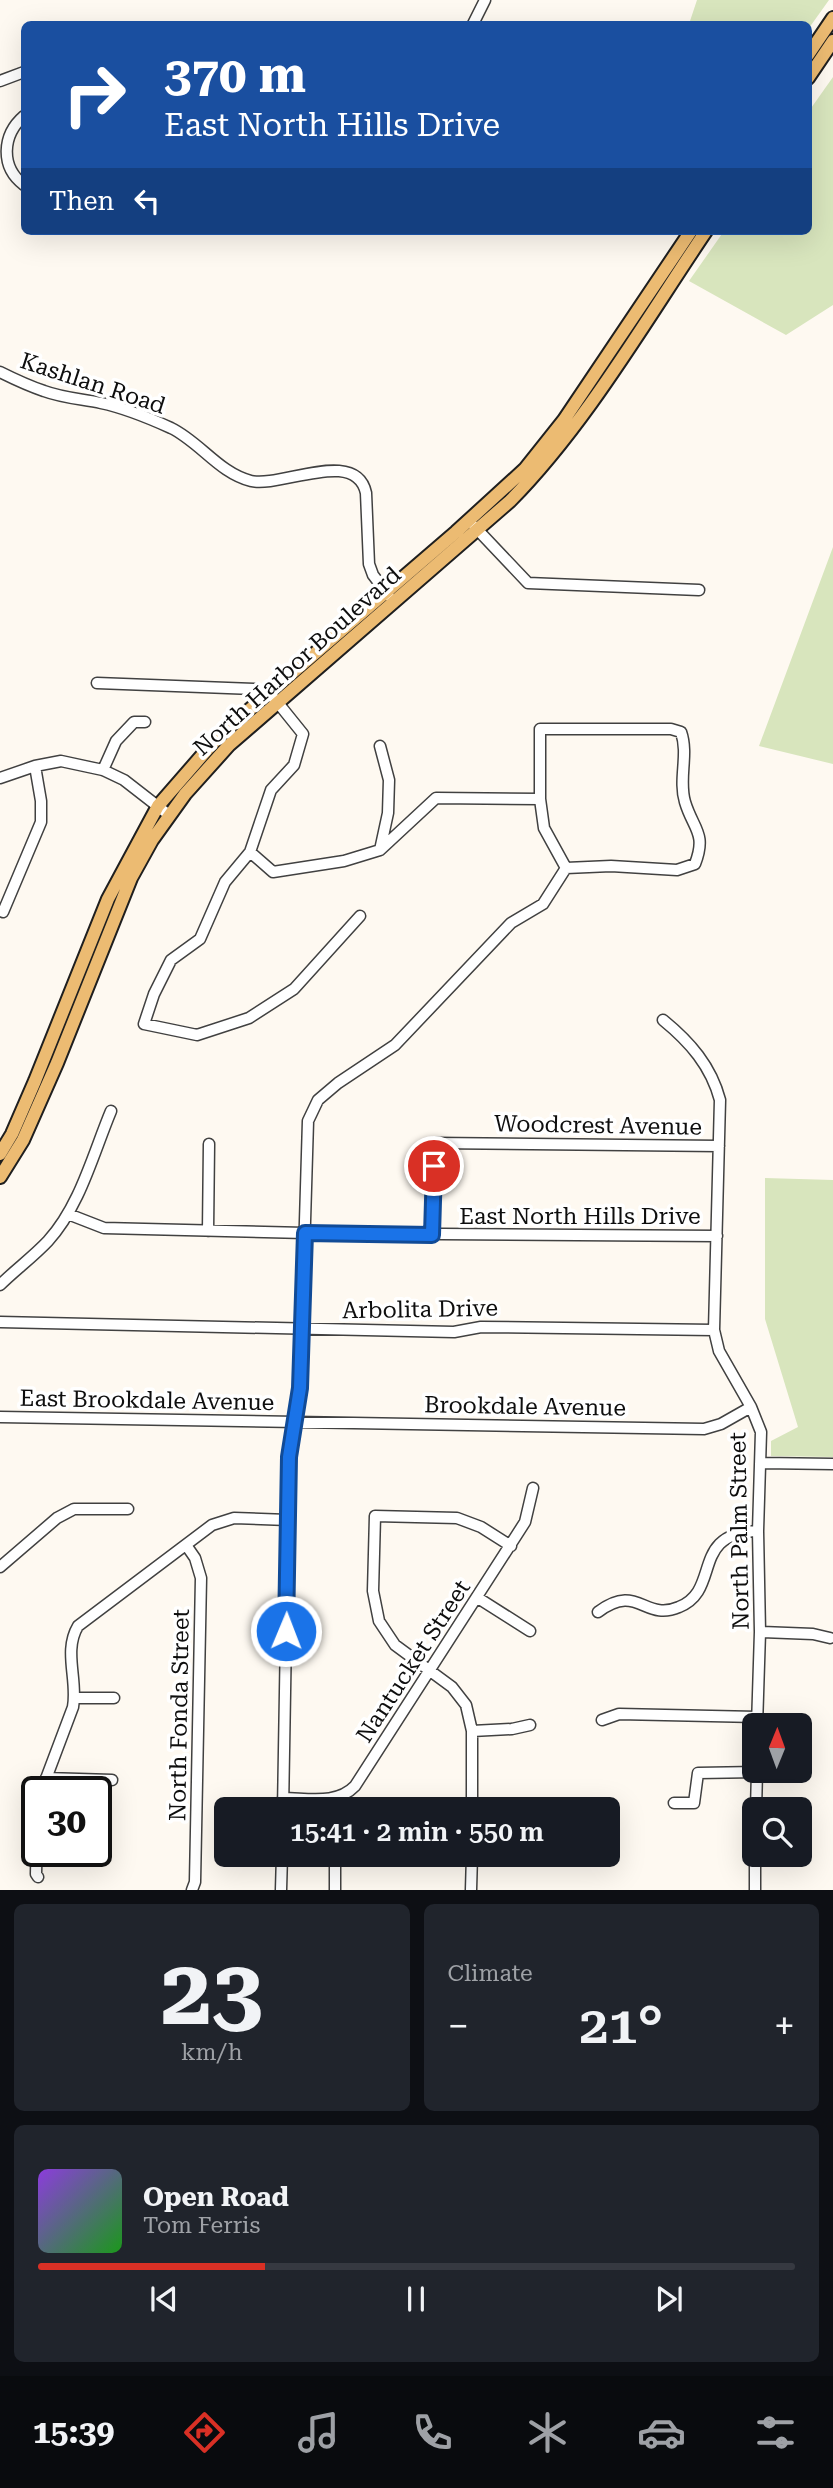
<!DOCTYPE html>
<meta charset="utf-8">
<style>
body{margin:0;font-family:"Roboto Serif",serif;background:#20242c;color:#f1f3f6;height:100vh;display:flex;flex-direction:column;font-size:26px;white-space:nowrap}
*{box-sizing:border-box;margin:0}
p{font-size:23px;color:#9ea1a6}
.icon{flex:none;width:38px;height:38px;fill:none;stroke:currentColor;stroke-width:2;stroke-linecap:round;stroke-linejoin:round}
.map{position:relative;height:1890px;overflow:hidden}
.panel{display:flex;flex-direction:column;gap:14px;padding:14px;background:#0d0f14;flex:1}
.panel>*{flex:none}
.top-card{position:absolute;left:21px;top:21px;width:791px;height:214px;border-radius:10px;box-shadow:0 7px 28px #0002;background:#1a4fa0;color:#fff;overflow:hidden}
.needle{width:46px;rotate:1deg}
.fabs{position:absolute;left:742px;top:1713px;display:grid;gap:14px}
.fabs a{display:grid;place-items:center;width:70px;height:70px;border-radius:10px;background:#171b24;box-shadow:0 7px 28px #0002;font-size:35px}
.speed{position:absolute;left:21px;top:1776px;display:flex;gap:14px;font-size:35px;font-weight:700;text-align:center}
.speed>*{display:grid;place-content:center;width:91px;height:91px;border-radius:50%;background:#171b24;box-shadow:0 7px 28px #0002;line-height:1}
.speed .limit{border:4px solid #111;border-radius:10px;background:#fff;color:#111}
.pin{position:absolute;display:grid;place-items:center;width:60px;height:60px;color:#fff;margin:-30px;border:4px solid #fff;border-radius:50%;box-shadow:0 2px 7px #0007}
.me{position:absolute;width:77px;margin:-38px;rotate:1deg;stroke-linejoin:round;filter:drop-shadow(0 0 5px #0008)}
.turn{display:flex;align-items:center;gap:24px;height:147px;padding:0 28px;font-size:32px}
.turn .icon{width:91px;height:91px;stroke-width:2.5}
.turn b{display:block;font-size:49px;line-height:60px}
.then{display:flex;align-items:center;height:66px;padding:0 28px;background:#0003;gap:14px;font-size:26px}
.big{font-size:52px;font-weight:600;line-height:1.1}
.panel .widget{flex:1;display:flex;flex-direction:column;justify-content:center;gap:10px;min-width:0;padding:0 24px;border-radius:10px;background:#20242c}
.panel .dial{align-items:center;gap:0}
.dial b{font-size:91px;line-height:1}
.song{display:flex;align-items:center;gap:21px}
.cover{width:84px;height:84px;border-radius:10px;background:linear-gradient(135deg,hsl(270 70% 55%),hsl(120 70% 35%))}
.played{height:7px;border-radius:4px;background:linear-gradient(90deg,#d93025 30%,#363941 30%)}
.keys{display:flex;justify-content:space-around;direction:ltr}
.heat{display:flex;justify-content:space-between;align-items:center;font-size:38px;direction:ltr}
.panel .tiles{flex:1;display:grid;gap:14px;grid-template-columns:1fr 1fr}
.widget:last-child{grid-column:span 2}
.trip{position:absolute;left:214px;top:1797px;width:406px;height:70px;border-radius:10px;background:#171b24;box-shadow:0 7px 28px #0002;font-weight:600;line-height:70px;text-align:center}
.tab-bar{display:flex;height:112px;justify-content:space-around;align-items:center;background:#090b0e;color:#9ea1a6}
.tab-bar .icon{width:49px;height:49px}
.tab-bar .current{color:#d93025}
.tab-bar b{font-size:32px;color:#f1f3f6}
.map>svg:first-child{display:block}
.green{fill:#d8e5bd}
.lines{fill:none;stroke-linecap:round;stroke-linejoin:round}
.minor-casing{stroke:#414141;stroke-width:13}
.major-casing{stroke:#1f1f1f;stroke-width:16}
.minor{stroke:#fff;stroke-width:10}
.major{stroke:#ecbb72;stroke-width:12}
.route-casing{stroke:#114b97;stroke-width:18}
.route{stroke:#1a73e8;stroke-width:12}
.labels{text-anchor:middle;stroke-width:7;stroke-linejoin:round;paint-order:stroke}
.street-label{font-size:23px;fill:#0e0e0e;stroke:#fff}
</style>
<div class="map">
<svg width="833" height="1890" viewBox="0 0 833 1890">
<rect width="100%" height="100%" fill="#fef9f1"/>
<!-- green -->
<path class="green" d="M697,0H829L809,28L808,24H689Z
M833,77V305L786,335L689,281L724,231H808L809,111Z
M833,547V764L759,746Z
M765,1178L833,1180V1457L771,1456V1441L798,1427L765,1319Z"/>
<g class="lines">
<defs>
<path id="minor" d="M473,24L485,0
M0,81L24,72
M24,116C2,135 0,167 24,185
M0,372C14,379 29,386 44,391C63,398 82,399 101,403C125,408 149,418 171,428C200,442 219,473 251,481C281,488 356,447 366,493L369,564L373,575L389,596
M474,526L528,583L699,590
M97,683L254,689L274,698L303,734L294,765L271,790L250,852L225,882L200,939L171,960L154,994L144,1024L197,1035L249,1018L294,989L360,916
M540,729H671L681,732C689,755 678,779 685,802C693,829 707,833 695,864L677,870L611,866L566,868L544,828L540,799Z
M380,746L389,780L388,813L380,850
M103,770L116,741L134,722H145
M0,778L35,766L61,761L103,770L124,780L169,815
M250,852L273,872L344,861L380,850L436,798L540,799
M3,912L41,822V801L35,766
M663,1020C690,1042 711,1066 720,1100L714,1330L719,1351L751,1407L761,1432L758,1531L760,1632L757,1726
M68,1214L104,1228L305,1233L717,1236
M208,1231L209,1144
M432,1235L434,1143L719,1146
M0,1285C15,1270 33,1257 48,1241C80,1206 93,1154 111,1111
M0,1322L454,1332L481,1327L714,1330
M0,1417L704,1429L721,1424L751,1407
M760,1463L833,1464
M186,1545L195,1558L201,1578L195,1882L192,1890
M0,1567L57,1518L74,1509H128
M478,1598L530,1631
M598,1612C638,1582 644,1622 679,1607C722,1590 689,1533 758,1531
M760,1632L813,1634L830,1638
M75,1698H114
M602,1720L619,1714L757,1717
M472,1731L512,1729L530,1725
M46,1778L112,1780
M41,1792L73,1707C78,1680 63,1651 78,1626L212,1525L234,1518L288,1520
M283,1798C308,1798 337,1805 355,1786L525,1522L533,1488
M674,1803H694L698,1773L757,1772
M283,1810L289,1457L300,1388L308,1121L318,1100L338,1083L395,1045L511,923L543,904L566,868
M472,1810V1731L466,1705L452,1687L395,1645L379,1621L373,1591L375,1516L457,1518L481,1527L511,1546
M756,1810L757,1771
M37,1829L36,1874L38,1877
M335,1855V1890
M281,1890L282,1855
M471,1890L472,1855
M755,1890V1855"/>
<path id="major" d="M808,55L833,18
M808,78L833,41
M0,1154L12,1134L35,1081L108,899L158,806L219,736L456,532L525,469L564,420L691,231
M0,1177L23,1140L57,1063L131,878L152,840L185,794L229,745L510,501C586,424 645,321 706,231"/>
</defs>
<!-- minor casing -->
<use href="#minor" class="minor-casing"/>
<!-- major casing -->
<use href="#major" class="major-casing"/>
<!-- minor -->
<use href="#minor" class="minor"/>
<!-- major -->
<use href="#major" class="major"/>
</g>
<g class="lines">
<defs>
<path id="route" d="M286,1631L289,1457L300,1388L305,1233L432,1235L434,1166"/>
</defs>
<!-- route casing -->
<use href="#route" class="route-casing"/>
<!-- route -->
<use href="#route" class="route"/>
</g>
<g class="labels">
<!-- street labels -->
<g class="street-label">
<text transform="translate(93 383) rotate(18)" y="8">Kashlan Road</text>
<text transform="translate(297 661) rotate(-42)" y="8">North Harbor Boulevard</text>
<text transform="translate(598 1125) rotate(1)" y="8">Woodcrest Avenue</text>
<text x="580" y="1224">East North Hills Drive</text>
<text transform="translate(420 1309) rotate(-1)" y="8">Arbolita Drive</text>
<text transform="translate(147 1400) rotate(1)" y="8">East Brookdale Avenue</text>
<text transform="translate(525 1406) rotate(1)" y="8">Brookdale Avenue</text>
<text transform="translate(739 1531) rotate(-91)" y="8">North Palm Street</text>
<text transform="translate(413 1661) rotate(-57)" y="8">Nantucket Street</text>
<text transform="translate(179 1715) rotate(-89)" y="8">North Fonda Street</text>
</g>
</g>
</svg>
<div class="fabs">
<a><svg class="needle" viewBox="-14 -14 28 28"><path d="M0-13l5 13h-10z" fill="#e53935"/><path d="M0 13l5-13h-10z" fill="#9ea1a6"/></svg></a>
<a><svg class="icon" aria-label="search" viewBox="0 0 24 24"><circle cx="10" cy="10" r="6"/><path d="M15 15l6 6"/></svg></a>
</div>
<div class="speed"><div class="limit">30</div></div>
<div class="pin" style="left:434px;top:1166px;background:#d93025"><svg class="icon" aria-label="arrive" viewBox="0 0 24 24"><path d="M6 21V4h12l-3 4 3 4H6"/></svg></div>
<svg class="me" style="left:286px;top:1631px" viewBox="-20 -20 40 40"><circle r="17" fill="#1a73e8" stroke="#fff" stroke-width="3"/><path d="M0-11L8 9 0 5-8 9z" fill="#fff"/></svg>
<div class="trip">15:41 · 2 min · 550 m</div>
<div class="top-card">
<div class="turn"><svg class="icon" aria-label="right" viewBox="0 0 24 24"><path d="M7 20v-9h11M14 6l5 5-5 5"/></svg><div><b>370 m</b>East North Hills Drive</div></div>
<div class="then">Then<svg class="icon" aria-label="left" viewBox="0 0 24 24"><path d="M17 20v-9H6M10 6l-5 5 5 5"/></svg></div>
</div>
</div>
<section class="panel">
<div class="tiles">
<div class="widget dial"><b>23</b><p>km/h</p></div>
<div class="widget"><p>Climate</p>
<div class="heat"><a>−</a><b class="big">21°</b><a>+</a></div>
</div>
<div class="widget">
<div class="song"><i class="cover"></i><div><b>Open Road</b><p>Tom Ferris</p></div></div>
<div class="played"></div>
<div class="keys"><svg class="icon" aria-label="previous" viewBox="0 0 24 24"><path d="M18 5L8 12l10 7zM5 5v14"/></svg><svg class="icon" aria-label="pause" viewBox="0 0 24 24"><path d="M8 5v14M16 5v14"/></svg><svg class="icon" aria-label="next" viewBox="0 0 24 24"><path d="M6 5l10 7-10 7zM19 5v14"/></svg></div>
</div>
</div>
</section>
<nav class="tab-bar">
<b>15:39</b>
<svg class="icon current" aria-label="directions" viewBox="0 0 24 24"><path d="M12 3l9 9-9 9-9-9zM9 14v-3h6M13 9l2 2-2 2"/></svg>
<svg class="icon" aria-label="music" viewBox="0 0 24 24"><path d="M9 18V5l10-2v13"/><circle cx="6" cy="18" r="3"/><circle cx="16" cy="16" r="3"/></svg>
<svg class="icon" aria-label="phone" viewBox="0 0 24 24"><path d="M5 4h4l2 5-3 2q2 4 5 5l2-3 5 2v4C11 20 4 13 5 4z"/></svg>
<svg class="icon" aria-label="climate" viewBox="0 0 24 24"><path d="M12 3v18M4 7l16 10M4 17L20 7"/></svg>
<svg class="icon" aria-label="car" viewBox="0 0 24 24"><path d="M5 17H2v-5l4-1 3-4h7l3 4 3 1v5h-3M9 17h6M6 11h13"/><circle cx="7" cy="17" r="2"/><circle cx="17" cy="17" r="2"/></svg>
<svg class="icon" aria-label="filters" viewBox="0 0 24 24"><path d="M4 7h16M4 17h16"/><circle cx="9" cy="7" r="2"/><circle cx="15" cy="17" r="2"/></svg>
</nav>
